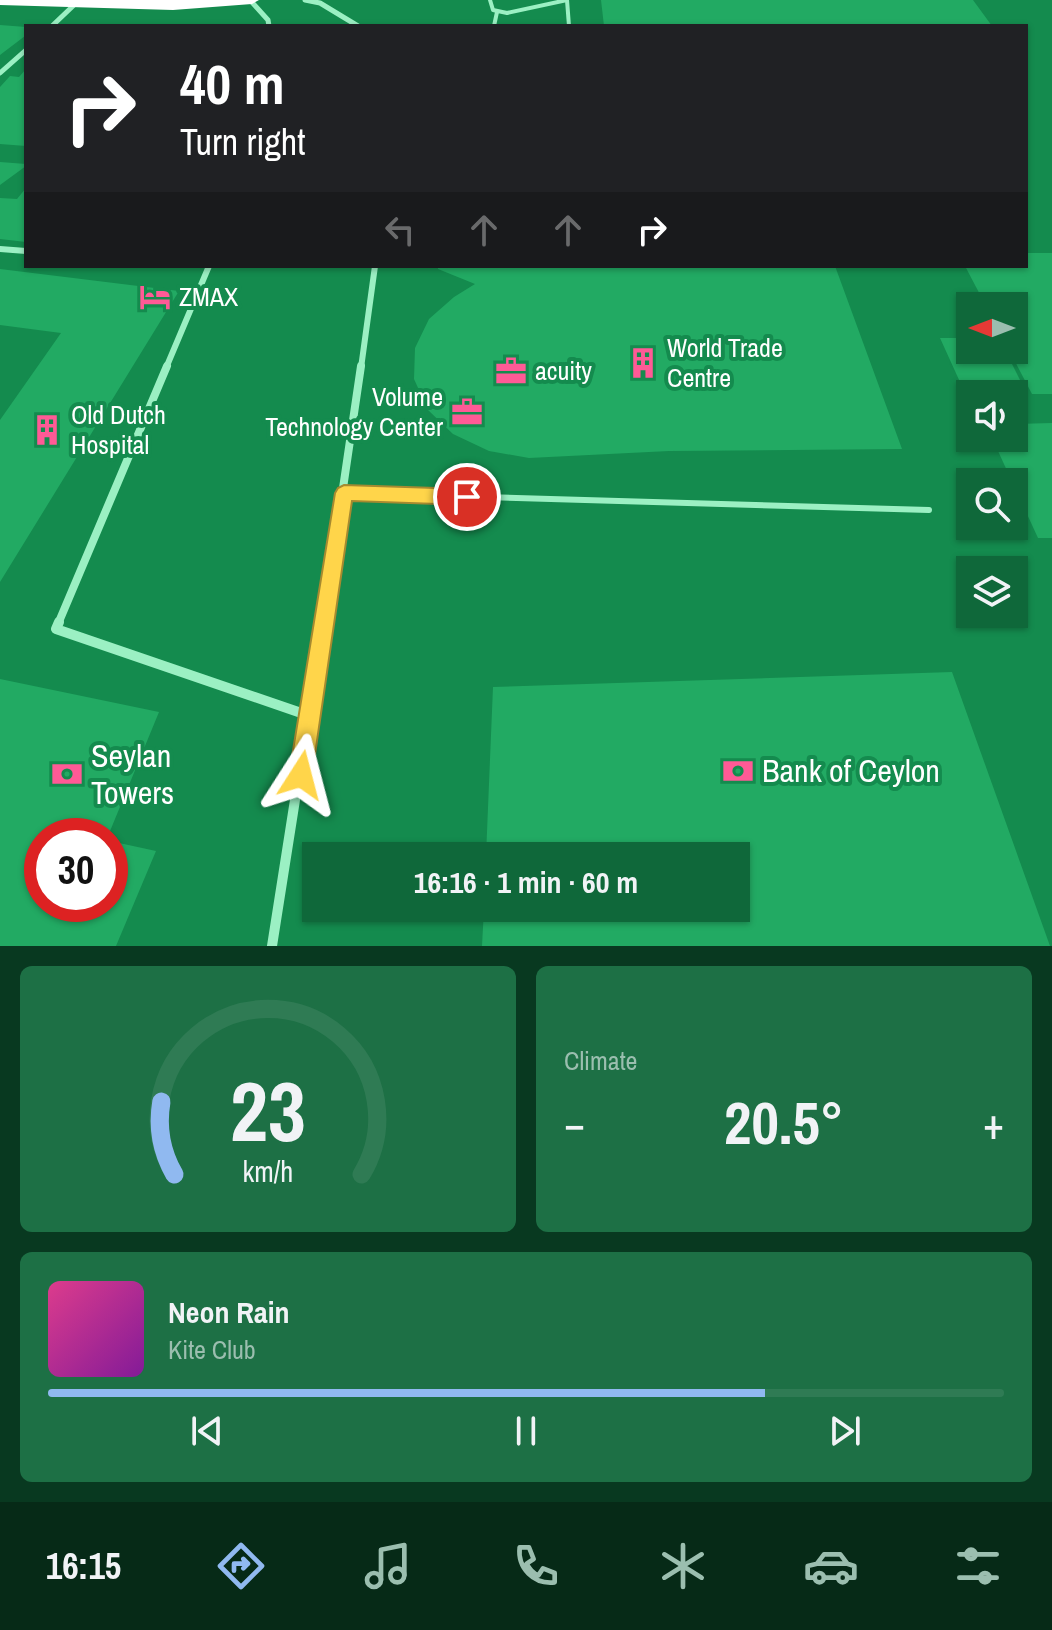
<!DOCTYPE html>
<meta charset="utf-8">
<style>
body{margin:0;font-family:"Archivo Narrow",sans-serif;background:#1d7045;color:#f1f3f6;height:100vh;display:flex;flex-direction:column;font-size:30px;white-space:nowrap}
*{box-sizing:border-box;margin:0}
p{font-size:26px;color:#9bbeaf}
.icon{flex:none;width:44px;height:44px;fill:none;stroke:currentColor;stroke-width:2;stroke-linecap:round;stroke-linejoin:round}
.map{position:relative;height:946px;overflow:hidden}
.sheet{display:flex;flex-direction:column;gap:20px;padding:20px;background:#083920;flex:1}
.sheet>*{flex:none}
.banner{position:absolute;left:24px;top:24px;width:1004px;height:244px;border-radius:0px;box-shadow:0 2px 6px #0004;background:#202124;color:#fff;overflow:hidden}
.needle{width:52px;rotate:270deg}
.controls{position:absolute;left:956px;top:292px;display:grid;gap:16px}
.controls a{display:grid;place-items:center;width:72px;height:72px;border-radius:0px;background:#0f683a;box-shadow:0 2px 6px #0004;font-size:40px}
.speed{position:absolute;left:24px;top:818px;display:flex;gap:16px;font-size:40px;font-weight:700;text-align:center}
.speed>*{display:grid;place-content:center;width:104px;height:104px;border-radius:50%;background:#0f683a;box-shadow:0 2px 6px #0004;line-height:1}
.speed .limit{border:12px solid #d22;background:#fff;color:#111}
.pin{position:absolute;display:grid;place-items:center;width:68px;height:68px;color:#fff;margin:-34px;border:4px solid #fff;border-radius:50%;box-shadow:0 2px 8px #0007}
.me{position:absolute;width:88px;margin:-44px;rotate:9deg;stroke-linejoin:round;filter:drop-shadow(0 0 6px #0008)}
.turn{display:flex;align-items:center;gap:28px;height:168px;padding:0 24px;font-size:36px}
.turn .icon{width:104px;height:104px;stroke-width:2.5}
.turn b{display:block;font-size:56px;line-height:68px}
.lanes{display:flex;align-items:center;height:76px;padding:0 24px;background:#0003;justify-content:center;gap:40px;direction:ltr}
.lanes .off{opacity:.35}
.big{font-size:60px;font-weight:800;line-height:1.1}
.sheet .tile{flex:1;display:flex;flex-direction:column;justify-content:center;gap:12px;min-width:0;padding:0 28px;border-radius:12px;background:#1d7045}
.sheet .dial{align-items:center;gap:0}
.dial svg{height:208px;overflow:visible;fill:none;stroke:#2f7b54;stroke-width:7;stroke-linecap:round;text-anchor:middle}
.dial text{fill:#f1f3f6;stroke:none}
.song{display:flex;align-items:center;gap:24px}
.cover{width:96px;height:96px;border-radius:12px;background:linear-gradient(135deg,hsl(330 70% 55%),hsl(290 70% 35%))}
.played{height:8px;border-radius:4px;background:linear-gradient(90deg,#90b9f0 75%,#2f7b54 75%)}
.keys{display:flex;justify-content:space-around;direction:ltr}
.heat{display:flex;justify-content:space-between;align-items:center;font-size:44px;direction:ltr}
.sheet .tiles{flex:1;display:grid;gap:20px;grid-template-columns:1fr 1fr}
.tile:last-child{grid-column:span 2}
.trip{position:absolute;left:302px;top:842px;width:448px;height:80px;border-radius:0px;background:#0f683a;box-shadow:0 2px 6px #0004;font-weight:800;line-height:80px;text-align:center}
.tabs{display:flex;height:128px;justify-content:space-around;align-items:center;background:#062a17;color:#9bbeaf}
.tabs .icon{width:56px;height:56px}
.tabs .selected{color:#90b9f0}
.tabs b{font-size:36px;color:#f1f3f6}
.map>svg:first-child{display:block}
.building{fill:#22aa63}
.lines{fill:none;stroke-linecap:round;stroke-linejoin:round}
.lane-far1{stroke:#9bf0c3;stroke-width:4}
.lane{stroke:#9bf0c3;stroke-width:6}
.street-far3{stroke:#9bf0c3;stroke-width:5}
.street-far2{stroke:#9bf0c3;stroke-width:6}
.street-far1{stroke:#9bf0c3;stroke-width:8}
.street{stroke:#9bf0c3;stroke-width:10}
.highway{fill:#fff;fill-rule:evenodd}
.route{fill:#ffd54a;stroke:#a68a30;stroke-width:2}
.labels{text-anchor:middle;stroke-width:8;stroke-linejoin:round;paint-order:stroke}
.poi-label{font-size:26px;fill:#fff;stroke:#148b4e;text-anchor:start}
.near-poi-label{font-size:32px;fill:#fff;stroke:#148b4e;text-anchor:start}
</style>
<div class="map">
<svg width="1052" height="946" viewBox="0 0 1052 946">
<rect width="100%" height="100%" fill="#148b4e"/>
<!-- building -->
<path class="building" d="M601,0H973L992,26H604Z
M0,25L26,27L25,36L0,55Z
M26,69V146L0,144V87L10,76L19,77Z
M0,162L26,164V166L0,185Z
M26,188V242L0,239V198L17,199Z
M1026,253H1052V394H1032L1009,350H1014V306H986L965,266H1026Z
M438,266H835L902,449L669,451L529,458L489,451L453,434L428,410L414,379L415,348L429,319L454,297L475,284L438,269Z
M0,269L179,291L0,582V420L61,333L0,325Z
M940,338H970V350H1005L1026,392L965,393Z
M1052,423V538H1038L992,438H1014V424Z
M952,672L1050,946H482L484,908H736V856H486L493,687Z
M0,679L159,712L108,836H42V904H110V841L156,851L116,946H0Z"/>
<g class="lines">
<!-- lane-far1 -->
<path class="lane-far1" d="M490,0L493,10L507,13L567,0L569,26
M494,26L497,12"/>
<!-- lane -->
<path class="lane" d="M344,493L929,510"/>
<!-- street-far3 -->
<path class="street-far3" d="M250,0L268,20L269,26
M305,0L320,3L358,26
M52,26L74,5
M0,73L26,50"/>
<!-- street-far2 -->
<path class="street-far2" d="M0,249L26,251
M166,368L209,266
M361,368L375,266"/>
<!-- street-far1 -->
<path class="street-far1" d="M58,624L167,366
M323,624L361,366"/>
<!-- street -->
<path class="street" d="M59,622L56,629L310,716
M272,946L323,622"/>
<!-- highway -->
<path class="highway" d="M0,0H259L252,4L173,10L0,5Z"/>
</g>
<!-- route -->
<path class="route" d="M344,485L467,489L474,491L476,497L474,502L467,505L352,501L312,775L309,783L301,786L292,783L289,775L335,493L338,488Z"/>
<!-- icons -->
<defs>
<symbol id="hotel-bare" viewBox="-9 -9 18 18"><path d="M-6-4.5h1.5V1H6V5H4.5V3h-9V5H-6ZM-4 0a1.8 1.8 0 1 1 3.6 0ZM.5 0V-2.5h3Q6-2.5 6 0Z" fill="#ff5a96" stroke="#148b4e" stroke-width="2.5" paint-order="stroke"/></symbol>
<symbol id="building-bare" viewBox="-9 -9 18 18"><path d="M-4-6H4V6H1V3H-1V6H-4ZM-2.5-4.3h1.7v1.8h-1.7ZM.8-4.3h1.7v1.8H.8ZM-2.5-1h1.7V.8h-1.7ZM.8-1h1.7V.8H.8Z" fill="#ff5a96" stroke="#148b4e" stroke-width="2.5" paint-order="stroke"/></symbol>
<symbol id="office-bare" viewBox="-9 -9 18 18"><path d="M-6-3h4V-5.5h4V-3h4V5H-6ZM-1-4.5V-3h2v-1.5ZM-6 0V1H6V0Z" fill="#ff5a96" stroke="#148b4e" stroke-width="2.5" paint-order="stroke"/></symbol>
<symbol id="bank-bare" viewBox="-9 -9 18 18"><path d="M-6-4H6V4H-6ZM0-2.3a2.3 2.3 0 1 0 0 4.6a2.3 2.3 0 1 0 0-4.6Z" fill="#ff5a96" stroke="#148b4e" stroke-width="2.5" paint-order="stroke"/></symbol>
</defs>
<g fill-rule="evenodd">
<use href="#hotel-bare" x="133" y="275" width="44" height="44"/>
<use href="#building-bare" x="621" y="341" width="44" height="44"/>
<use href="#office-bare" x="489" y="349" width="44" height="44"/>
<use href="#office-bare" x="445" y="390" width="44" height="44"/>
<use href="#building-bare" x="25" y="408" width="44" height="44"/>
<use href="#bank-bare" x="716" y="749" width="44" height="44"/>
<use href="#bank-bare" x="45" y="752" width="44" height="44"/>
</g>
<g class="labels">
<!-- poi labels -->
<g class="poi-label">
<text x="179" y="306">ZMAX</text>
<text x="667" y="357">World Trade<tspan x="667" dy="30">Centre</tspan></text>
<text x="535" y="380">acuity</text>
<text x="443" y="406" text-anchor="end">Volume<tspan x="443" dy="30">Technology Center</tspan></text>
<text x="71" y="424">Old Dutch<tspan x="71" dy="30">Hospital</tspan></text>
</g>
<!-- near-poi labels -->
<g class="near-poi-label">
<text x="91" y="767">Seylan<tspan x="91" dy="37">Towers</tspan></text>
<text x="762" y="782">Bank of Ceylon</text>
</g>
</g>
</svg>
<div class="controls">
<a><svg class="needle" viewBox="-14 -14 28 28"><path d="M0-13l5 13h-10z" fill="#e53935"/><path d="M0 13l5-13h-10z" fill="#9bbeaf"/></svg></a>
<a><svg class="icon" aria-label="sound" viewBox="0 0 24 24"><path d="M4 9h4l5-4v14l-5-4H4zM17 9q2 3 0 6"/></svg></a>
<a><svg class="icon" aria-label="search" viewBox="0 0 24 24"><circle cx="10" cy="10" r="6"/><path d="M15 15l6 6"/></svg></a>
<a><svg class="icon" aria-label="layers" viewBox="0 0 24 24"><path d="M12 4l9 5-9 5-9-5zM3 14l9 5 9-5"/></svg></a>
</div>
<div class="speed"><div class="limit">30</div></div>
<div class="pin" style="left:467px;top:497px;background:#d93025"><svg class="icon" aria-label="arrive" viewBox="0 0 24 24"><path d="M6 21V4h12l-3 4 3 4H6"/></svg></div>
<svg class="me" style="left:301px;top:775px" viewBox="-20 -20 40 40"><path d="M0-17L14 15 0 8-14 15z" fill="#ffd54a" stroke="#fff" stroke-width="4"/></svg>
<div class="trip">16:16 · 1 min · 60 m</div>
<div class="banner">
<div class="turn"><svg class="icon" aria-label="right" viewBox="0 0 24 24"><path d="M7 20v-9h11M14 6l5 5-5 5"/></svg><div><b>40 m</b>Turn right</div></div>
<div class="lanes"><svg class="icon off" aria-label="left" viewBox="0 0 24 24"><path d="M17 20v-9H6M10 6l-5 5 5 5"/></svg><svg class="icon off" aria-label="ahead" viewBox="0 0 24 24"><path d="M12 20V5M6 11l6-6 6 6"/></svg><svg class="icon off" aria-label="ahead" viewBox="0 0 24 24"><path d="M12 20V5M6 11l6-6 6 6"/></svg><svg class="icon" aria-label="right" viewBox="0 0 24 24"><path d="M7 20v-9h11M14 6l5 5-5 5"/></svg></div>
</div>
</div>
<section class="sheet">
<div class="tiles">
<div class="tile dial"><svg viewBox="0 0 100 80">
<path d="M14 69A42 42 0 1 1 86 69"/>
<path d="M14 69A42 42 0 0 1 9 41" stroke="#90b9f0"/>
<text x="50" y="56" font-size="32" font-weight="700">23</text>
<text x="50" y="72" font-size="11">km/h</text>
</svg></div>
<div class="tile"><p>Climate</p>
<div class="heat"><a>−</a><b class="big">20.5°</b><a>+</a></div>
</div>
<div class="tile">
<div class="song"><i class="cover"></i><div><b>Neon Rain</b><p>Kite Club</p></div></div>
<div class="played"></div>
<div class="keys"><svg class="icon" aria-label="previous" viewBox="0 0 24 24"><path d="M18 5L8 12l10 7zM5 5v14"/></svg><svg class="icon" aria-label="pause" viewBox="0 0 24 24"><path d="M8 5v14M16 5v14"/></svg><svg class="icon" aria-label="next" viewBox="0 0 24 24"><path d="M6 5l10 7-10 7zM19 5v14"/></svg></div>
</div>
</div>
</section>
<nav class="tabs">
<b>16:15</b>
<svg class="icon selected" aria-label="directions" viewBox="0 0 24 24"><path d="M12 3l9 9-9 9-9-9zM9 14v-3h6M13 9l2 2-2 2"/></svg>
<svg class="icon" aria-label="music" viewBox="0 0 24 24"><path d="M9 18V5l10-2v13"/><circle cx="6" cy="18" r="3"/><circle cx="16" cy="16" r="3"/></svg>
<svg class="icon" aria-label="phone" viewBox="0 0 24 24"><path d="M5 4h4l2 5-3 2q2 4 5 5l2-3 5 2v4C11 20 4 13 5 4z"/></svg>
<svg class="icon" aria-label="climate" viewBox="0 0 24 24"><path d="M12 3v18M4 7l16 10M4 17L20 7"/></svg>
<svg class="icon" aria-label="car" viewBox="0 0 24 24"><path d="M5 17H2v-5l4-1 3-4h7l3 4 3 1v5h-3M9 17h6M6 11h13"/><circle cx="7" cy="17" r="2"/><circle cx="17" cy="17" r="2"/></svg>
<svg class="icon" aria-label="filters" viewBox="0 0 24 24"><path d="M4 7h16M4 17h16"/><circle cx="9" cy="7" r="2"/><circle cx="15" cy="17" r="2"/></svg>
</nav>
